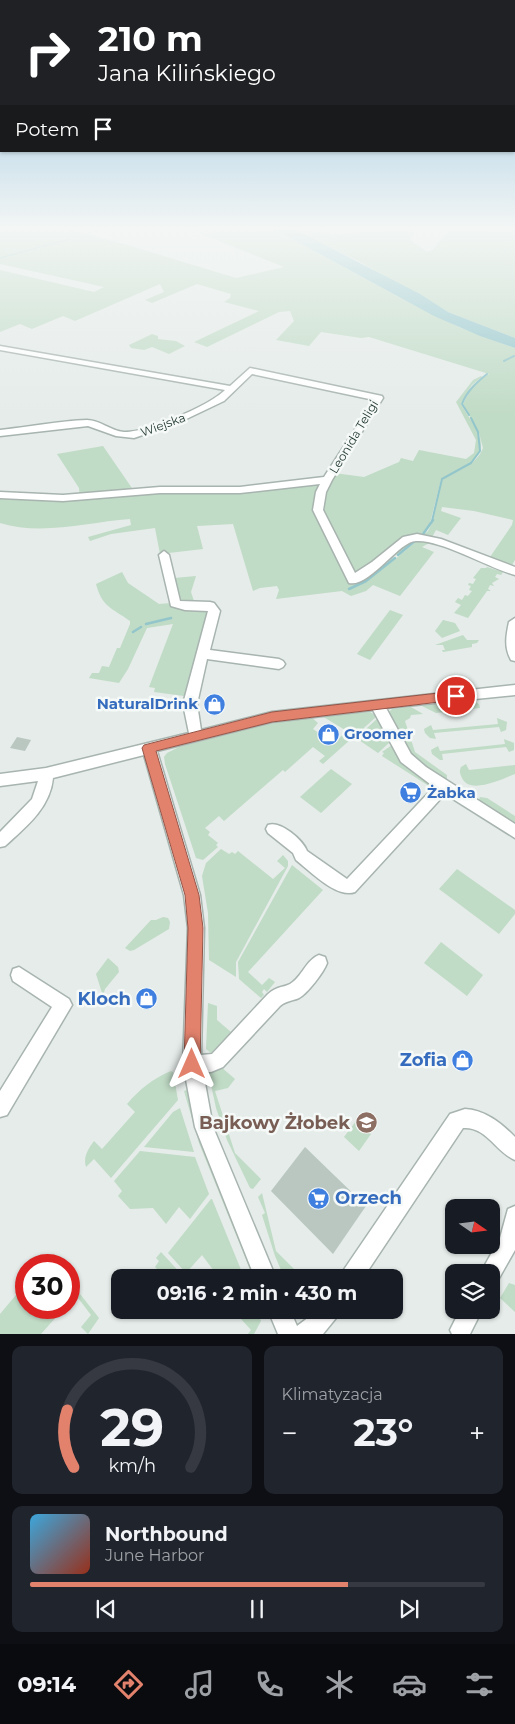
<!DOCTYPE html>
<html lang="pl">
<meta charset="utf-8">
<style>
body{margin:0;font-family:Montserrat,sans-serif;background:#20242c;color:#f1f3f6;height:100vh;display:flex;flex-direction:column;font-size:19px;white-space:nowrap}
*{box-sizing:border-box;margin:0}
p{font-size:16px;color:#9ea1a6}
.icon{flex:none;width:28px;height:28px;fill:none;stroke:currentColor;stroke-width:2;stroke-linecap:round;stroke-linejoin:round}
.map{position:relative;height:1334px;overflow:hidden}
.drawer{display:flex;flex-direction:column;gap:12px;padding:12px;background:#0d0f14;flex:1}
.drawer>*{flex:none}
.banner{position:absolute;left:0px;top:0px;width:515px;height:152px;box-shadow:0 1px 4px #0004;background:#202124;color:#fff;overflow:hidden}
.needle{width:32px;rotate:104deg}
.controls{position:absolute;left:445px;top:1199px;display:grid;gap:10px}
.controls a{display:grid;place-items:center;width:55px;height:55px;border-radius:10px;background:#171b24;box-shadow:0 1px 4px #0004;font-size:25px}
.speed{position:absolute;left:15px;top:1254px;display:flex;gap:10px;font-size:25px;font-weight:700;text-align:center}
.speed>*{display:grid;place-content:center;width:65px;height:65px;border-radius:50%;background:#171b24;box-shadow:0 1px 4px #0004;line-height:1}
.speed .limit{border:8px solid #d22;background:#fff;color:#111}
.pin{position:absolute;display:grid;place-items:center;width:42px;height:42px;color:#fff;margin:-21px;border:2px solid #fff;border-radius:50%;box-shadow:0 1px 5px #0007}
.me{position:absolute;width:55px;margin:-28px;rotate:0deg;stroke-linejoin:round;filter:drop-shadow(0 0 4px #0008)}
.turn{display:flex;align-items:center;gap:18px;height:105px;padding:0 15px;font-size:22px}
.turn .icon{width:65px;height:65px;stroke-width:2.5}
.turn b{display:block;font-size:35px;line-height:42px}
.then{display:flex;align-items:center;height:48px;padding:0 15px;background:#0003;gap:10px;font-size:19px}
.big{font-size:38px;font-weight:700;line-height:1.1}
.drawer .card{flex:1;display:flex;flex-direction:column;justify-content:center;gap:8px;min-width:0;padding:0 18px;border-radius:10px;background:#20242c}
.drawer .dial{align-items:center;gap:0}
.dial svg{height:130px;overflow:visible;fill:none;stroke:#363941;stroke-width:7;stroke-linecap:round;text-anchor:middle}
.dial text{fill:#f1f3f6;stroke:none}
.song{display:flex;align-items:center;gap:15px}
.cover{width:60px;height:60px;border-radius:8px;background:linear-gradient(135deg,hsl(200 70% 55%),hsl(10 70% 35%))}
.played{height:5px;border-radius:2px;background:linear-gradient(90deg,#e2826d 70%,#363941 70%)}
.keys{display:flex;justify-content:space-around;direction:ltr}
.heat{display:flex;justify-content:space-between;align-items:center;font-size:28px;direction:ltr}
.drawer .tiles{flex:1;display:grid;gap:12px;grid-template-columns:1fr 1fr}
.card:last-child{grid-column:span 2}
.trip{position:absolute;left:111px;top:1269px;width:292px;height:50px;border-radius:10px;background:#171b24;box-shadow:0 1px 4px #0004;font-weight:700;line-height:50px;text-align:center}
.menu{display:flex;height:80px;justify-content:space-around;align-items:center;background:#090b0e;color:#9ea1a6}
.menu .icon{width:35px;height:35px}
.menu .selected{color:#e2826d}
.menu b{font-size:22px;color:#f1f3f6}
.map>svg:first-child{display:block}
.green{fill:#c0dbc6}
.water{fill:#93c6cb}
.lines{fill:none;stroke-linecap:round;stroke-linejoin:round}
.stream-far2{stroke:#93c6cb;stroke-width:1}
.stream-far1{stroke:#93c6cb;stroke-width:2}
.stream{stroke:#93c6cb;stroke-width:2.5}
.building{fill:#bac7c1}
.minor-casing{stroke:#a8b4af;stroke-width:3}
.minor{fill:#fff;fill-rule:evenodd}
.route{fill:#e2826d;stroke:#935447}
.labels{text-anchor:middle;stroke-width:5;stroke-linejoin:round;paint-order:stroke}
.far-street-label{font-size:12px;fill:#263c35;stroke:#f5f9f7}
.shop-label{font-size:15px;font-weight:bold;fill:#366cbe;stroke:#f5f9f7;text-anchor:start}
.near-shop-label{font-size:18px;font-weight:bold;fill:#366cbe;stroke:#f5f9f7;text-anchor:end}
.near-education-label{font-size:18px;font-weight:bold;fill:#785e54;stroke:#f5f9f7;text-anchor:end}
</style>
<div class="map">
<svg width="515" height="1334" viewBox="0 0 515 1334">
<rect width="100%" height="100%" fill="#e5ece9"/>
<!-- green -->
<path class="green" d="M0,228H66L134,247L236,278L284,267L187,228H272L412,304L461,328L515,348V560L512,565L490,557L512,525L513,520L474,511L442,507L441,511L461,518L448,535L436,530L429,543L422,547L434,552L400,596L373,585L366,591L351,596L342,591L276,599L279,590L277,586L260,588L253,591L233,524L197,526L203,549L160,554L155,528L111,534L90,541L88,537L131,525L130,519C88,522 42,536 0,523V493L80,499L79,488L57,454L103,446L136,494L213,491L312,482L334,473L364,477L399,462L401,458L413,461L419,450L466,459L474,453L476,440L456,402L473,380L481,376L482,377L472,385L461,404C473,426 497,448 465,466C457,471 448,474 441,480L429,527L398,555L395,554L393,556L394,557L365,581L349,588C365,588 414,543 428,531L432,523L442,480C457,470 476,466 483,448L479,433L463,404L473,385L489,374L369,337L361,338L321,332L309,346L276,340L294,321L290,311L279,312L207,347L194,342L259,311L224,302L230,298L231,294L197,284L152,303L145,300L164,292L160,284L75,321L63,316L32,329L20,324L0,332V270L94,292L104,287L0,264Z
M290,228H309L332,234H344L384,228H418L410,240L427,252L433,250L450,228L515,229V338L448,312L360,262Z
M152,334L158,336V339L176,341L185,346L169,354L152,347L144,350L131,348L129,345Z
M487,567L503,572L501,575L497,574L495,577L499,579L492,583L494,586L490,585L488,589L491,591H487L468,618L454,613L461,605L455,602L458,598L462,600L465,595L468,596L472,591L469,590L471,586L468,585L469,583L473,584L476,579L473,578L481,568H486Z
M122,572L128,583L159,604L171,603L210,610L189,729H187L184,696L154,692L155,688L149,687L173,624L147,628L128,669L119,683L89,678L92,673H99L102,666L109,667L117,648H120L130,624V621C112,608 102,607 96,584Z
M196,576L191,592L195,604L181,603L175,599L174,578Z
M390,610L403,615L370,660L357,654Z
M443,620L455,623L460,631L442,638L435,631Z
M463,635L467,640H479L477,643L472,644V647L443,652L442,650H445L443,645H435Z
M472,700L479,704L480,708L436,713L422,706Z
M411,707L423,714L411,715L410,718L405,721L415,752L447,775V779L445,780L413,759L388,713L392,709Z
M370,712L377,716L355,736L322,716Z
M311,717L318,723L313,729L333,743L344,734L351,739L323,764L319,761L325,756L313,747L285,772L283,770L224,821L219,816L205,828L210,832L208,835L218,843L216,845L218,847L203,860L196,858L165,764L164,757L167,753L179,747L264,725Z
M378,718L390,742L378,753L356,738Z
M497,718L507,722L506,730L501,732L499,727L434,733L436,739L430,738L425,733L424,729L431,725L433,730L498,724Z
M504,739L514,743V750L509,752L506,747L442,754L443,760H440L432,754L431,750L438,746L440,751L505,744Z
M392,745L433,784L434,787L432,788L382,756L384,753L382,752Z
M466,764L469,770L515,765V774C502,779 470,795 462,778C460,773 459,772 461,767Z
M331,769L352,784L321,813L300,797Z
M480,797L487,798L515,816V827L478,802Z
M221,849L229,854L232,852L235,854L238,851L273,879L285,868L277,861L283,855L288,861V866L236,962V977L209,960L208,913L202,876L206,863Z
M292,865L323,890L248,972L262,985L269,978L275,982L267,992L264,989L262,992L264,995L261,998L239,979L238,962Z
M457,869L515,910V914L499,934L439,889Z
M163,917L168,918L170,922L169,929L134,950L130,951L125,948L151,920H156Z
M441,942L483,975L467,996L424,963Z
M108,958L118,967L119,972L105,989L103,996L96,974Z
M208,1003L217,1006V1020L231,1032L211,1053L206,1049Z
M221,1067L235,1079L228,1088L215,1091L235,1153L261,1179L253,1189L250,1188L227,1140L216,1108L208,1071Z
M171,1071L173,1072L178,1100L111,1178L94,1159L86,1167C83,1157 88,1149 94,1141L102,1149L135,1112L127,1104C140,1089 152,1079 171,1071Z
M187,1090L201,1142L256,1277H253L199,1143L184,1091Z
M180,1108L194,1152L144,1147L173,1112Z
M356,1121L371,1134L359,1151L344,1137Z
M140,1151L195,1157L209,1194L190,1219L179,1207L166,1224L153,1208L130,1209L118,1196L122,1191L114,1181Z
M262,1193L276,1251L302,1277H284L275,1256L262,1215L265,1213L258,1197Z
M211,1199H212L244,1277H208L214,1271L202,1255L186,1273L168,1253Z
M161,1252L183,1276L182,1277H165L155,1267L159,1261L156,1258Z
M69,1280L99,1318L88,1334L81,1327L91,1315L75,1294L69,1302Z
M26,1283V1308H64L41,1334H0V1314Z
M509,1283L515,1285V1312L500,1298Z
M233,1310H256L261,1321L254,1334H248L251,1330Z"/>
<!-- water -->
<path class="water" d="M272,228H290L300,232L420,294L448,312L515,338V348L480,336L434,316Z"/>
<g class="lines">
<!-- stream-far2 -->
<path class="stream-far2" d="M90,233L108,228
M0,258L70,239
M512,357L515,356"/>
<!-- stream-far1 -->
<path class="stream-far1" d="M504,361L514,356
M469,415L462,404C467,391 476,383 487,374
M432,521L442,479L471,463L480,451L478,432L471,418"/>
<!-- stream -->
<path class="stream" d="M421,537L433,520
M398,555L416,540
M349,589L366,581L395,558
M146,624L171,618
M133,632L141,627"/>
</g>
<!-- building -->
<path class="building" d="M17,737L31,740L25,751L10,748Z
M305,1147L366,1206L333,1254L271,1191Z"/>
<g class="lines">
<defs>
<path id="minor" d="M0,346L230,386L250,368L382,396L383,398L332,480L326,492L323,510L355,573L372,562L403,537L417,534L441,539L515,567V575C489,568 440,539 416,541C399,541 369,588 349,583L313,510L316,492L320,484L240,493H160L63,501L0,498V492L63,495L160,487H240L324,477L374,400L252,374L224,401L180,422L134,438L116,436L88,426L0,436V430C29,427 59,421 87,420C100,420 111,431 124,432C145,433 209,406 225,390L0,350Z
M164,551L169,555L180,601L210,602L214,603L220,611L210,650L279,659L283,661L285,664L283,667L279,669L207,659L197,704L201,730L272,712L515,685V695L386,708L411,754L426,767L515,824V838L445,794L355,892C337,899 310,871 296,860L293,853L268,833L266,829L268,825C280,820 303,840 307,851L347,879L434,787L401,762L373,710L272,722L157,751L200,895L204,928L201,1055L212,1054L268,994C277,986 282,988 290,984C302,977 306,960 319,955L325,957L327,963C324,972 307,994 299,998C292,1001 286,1001 280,1006L223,1067L211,1072H203L213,1127L276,1278H255L195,1127L183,1064L188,928L184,895L144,755L53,778C50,808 26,827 5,846L0,847V832L32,799L38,781L0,786V774L46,768L189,733L183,704L208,611L185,610L171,606L159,555Z
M515,618V661L511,660C504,647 506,636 509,622Z
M19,967L69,999L72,1005L7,1115L0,1117V1091L52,1007L13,981L11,975L13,969Z
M465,1109C485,1110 501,1123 515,1137V1160C496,1152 486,1126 463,1128L363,1278H340L343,1271L450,1114Z
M515,1206V1250L498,1280L491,1283V1272H481L500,1238L508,1209Z
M268,1310H290L297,1326L309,1317L315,1310H339L336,1318L323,1334H278Z
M460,1310H482L470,1334H452L450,1330Z"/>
</defs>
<!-- minor casing -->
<use href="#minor" class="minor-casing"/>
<!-- minor -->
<use href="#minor" class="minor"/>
</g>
<!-- sky -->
<linearGradient id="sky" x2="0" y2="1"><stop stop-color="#86bbdc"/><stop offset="0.55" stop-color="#f3f6f5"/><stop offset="1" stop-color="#f3f6f5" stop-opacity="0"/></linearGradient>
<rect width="515" height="415" fill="url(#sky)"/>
<!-- route -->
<path class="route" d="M456,691L461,696L456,700L272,722L156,751L199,895L203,928L200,1064L198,1070L192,1073L186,1070L184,1064L188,928L185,895L142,748L144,745L272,712Z"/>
<!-- icons -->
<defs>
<symbol id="shop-disc" viewBox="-11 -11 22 22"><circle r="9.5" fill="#3f7fe0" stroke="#f5f9f7"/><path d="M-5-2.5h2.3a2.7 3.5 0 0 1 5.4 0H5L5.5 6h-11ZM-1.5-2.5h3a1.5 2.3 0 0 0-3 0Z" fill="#fff"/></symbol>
<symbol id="supermarket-disc" viewBox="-11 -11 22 22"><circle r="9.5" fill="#3f7fe0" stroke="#f5f9f7"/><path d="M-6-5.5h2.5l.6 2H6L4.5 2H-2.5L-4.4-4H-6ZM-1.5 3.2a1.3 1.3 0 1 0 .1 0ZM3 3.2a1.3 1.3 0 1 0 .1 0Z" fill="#fff"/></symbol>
<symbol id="school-disc" viewBox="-11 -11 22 22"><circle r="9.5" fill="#8d6e63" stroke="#f5f9f7"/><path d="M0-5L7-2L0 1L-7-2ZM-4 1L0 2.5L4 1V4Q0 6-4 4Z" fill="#fff"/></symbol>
</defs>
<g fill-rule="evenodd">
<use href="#shop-disc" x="202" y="692" width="25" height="25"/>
<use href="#shop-disc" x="316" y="722" width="25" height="25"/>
<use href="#supermarket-disc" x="398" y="780" width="25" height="25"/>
<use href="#shop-disc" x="134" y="986" width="25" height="25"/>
<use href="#shop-disc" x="450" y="1048" width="25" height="25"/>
<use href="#school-disc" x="354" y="1110" width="25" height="25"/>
<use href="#supermarket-disc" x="306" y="1186" width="25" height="25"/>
</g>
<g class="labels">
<!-- far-street labels -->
<g class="far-street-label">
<text transform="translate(163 425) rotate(-20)" y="4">Wiejska</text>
<text transform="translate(354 437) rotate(-59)" y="4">Leonida Teligi</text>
</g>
<!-- shop labels -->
<g class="shop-label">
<text x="198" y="709" text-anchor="end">NaturalDrink</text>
<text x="344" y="739">Groomer</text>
<text x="427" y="798">Żabka</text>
</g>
<!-- near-shop labels -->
<g class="near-shop-label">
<text x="131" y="1005">Kloch</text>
<text x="447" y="1066">Zofia</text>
<text x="335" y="1204" text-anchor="start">Orzech</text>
</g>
<!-- near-education labels -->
<g class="near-education-label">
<text x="350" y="1129">Bajkowy Żłobek</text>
</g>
</g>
</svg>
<div class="controls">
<a><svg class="needle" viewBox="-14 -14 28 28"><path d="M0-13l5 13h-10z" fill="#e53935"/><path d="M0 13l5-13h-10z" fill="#9ea1a6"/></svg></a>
<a><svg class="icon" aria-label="layers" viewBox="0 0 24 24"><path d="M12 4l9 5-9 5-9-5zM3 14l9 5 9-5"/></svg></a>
</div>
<div class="speed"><div class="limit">30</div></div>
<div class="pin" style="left:456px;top:696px;background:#d93025"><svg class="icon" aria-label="arrive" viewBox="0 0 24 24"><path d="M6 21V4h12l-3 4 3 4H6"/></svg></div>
<svg class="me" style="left:192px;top:1064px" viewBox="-20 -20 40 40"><path d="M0-17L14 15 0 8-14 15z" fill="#e2826d" stroke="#fff" stroke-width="4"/></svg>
<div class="trip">09:16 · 2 min · 430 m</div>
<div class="banner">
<div class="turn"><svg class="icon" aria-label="right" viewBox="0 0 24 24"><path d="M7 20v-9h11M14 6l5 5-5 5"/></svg><div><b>210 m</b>Jana Kilińskiego</div></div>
<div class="then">Potem<svg class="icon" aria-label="arrive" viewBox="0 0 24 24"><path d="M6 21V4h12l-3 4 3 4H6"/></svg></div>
</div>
</div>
<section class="drawer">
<div class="tiles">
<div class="card dial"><svg viewBox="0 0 100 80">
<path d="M14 69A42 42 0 1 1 86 69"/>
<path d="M14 69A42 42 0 0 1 10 34" stroke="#e2826d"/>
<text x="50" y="56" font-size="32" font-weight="700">29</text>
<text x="50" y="72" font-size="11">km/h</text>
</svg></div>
<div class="card"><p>Klimatyzacja</p>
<div class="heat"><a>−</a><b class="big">23°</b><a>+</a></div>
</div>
<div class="card">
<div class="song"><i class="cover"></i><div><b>Northbound</b><p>June Harbor</p></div></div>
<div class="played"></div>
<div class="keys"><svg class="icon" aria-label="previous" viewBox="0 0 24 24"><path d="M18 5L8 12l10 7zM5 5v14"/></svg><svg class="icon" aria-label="pause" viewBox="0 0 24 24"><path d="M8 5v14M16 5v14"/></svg><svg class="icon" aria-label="next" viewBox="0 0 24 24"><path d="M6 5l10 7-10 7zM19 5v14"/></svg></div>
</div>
</div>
</section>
<nav class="menu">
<b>09:14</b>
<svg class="icon selected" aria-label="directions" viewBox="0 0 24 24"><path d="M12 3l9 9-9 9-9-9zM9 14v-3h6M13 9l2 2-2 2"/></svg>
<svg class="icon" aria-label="music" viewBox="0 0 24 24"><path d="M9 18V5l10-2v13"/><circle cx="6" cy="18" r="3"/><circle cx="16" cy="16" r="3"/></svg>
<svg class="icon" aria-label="phone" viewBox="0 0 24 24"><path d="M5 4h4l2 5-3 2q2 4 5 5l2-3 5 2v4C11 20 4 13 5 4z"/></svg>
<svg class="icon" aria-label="climate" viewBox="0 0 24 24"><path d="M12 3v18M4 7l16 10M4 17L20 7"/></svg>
<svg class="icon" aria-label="car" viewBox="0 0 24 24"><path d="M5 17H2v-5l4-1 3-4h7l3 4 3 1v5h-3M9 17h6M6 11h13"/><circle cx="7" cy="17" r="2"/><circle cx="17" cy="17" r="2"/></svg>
<svg class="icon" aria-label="filters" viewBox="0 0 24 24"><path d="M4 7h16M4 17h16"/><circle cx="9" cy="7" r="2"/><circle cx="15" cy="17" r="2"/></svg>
</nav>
